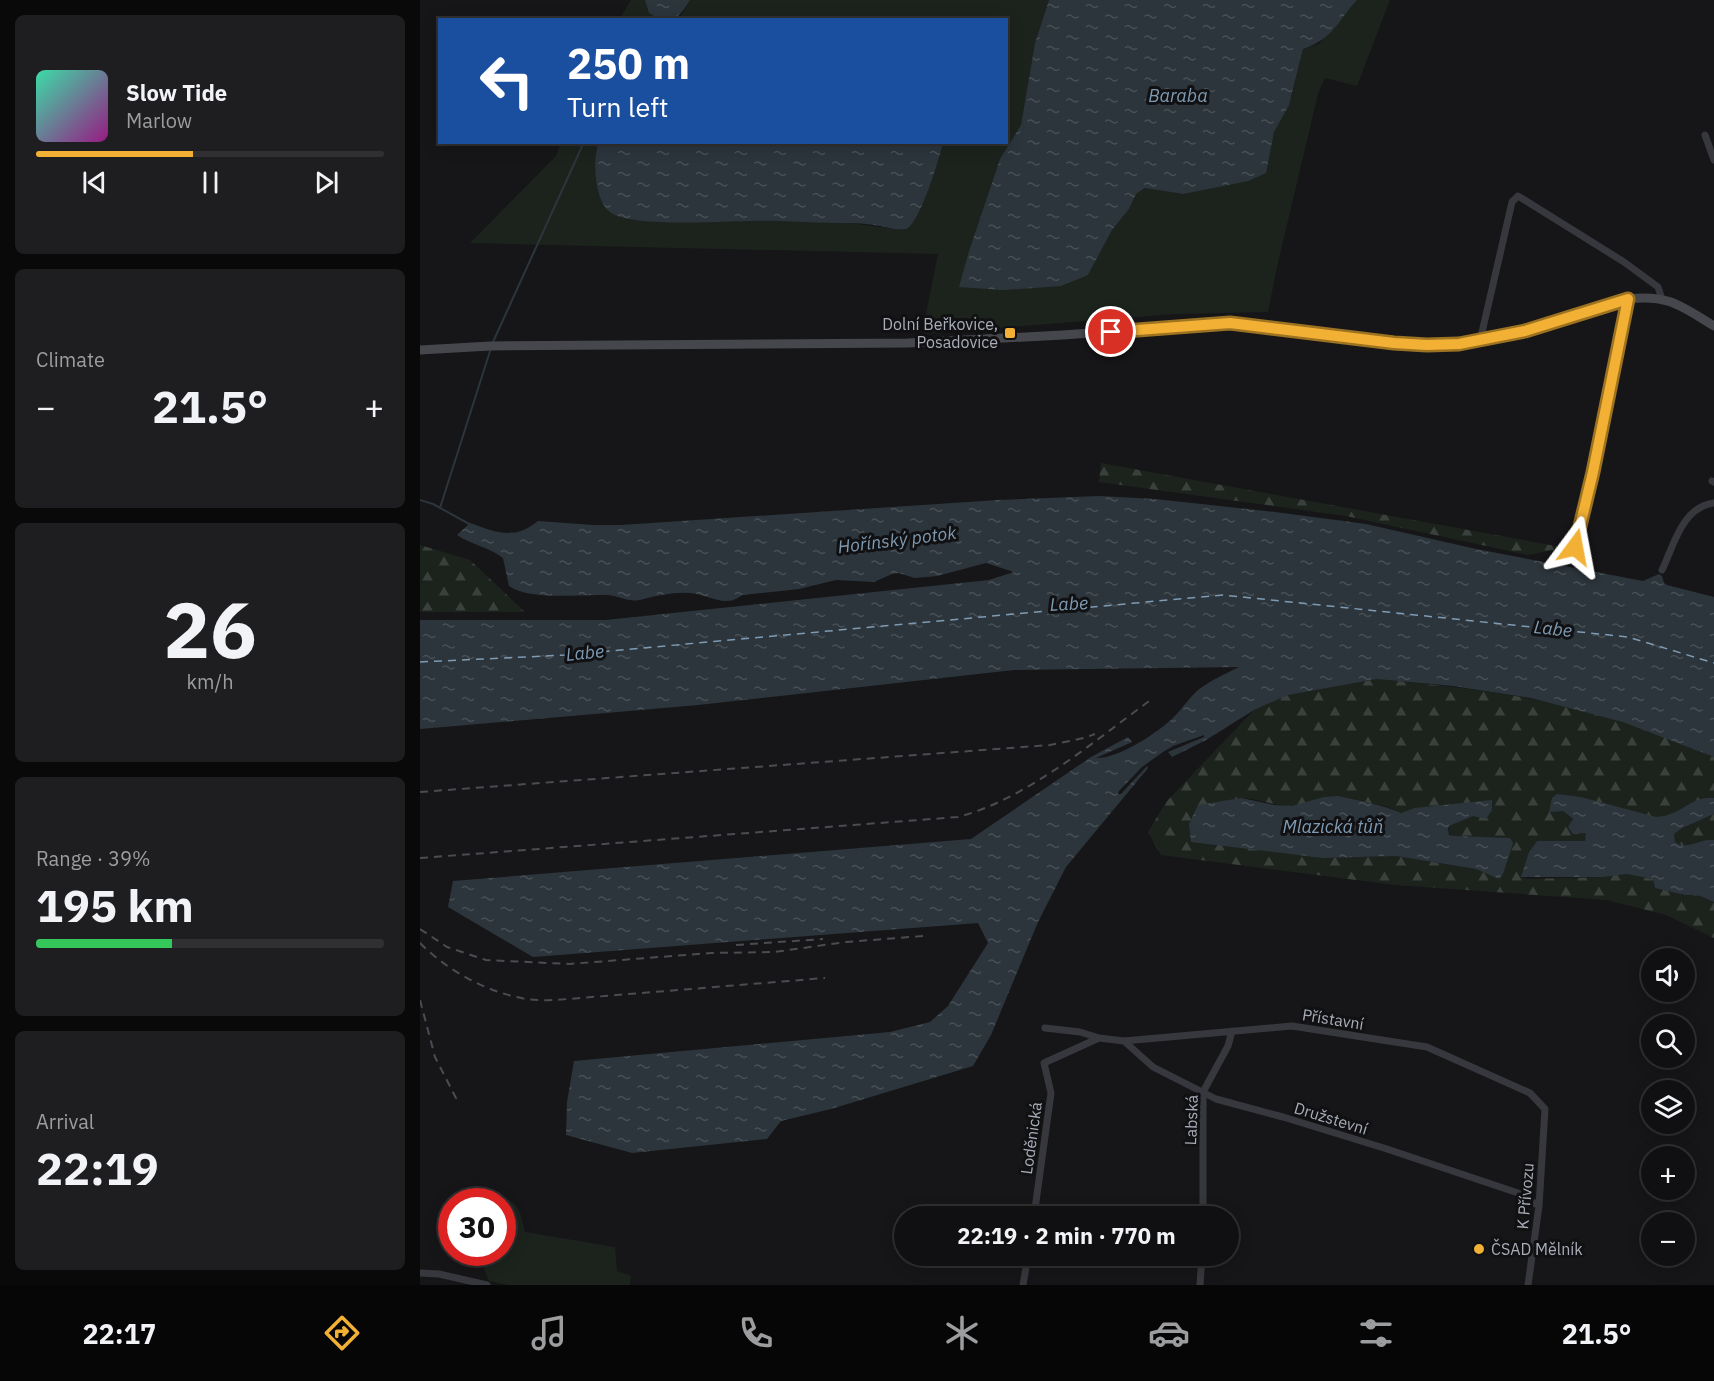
<!DOCTYPE html>
<meta charset="utf-8">
<style>
body{margin:0;font-family:"IBM Plex Sans",sans-serif;background:#1e1e20;color:#f1f3f6;height:100vh;display:flex;flex-direction:column;font-size:22px;white-space:nowrap}
*{box-sizing:border-box;margin:0}
p{font-size:20px;color:#9c9d9f}
.icon{flex:none;width:33px;height:33px;fill:none;stroke:currentColor;stroke-width:2;stroke-linecap:round;stroke-linejoin:round}
.map{position:relative;flex:1;overflow:hidden}
.drawer{display:flex;flex-direction:column;gap:15px;padding:15px;background:#09090a;width:420px}
.drawer>*{flex:none}
.hud{position:absolute;left:18px;top:18px;width:570px;height:126px;border-radius:0px;box-shadow:0 3px 15px #0003,0 0 0 2px #303032;background:#1a4fa0;color:#fff;overflow:hidden}
.controls{position:absolute;left:1221px;top:948px;display:grid;gap:12px}
.controls a{display:grid;place-items:center;width:54px;height:54px;border-radius:50%;background:#101012;box-shadow:0 3px 15px #0003,0 0 0 2px #303032;font-size:30px}
.speed{position:absolute;left:18px;top:1188px;display:flex;gap:12px;font-size:30px;font-weight:700;text-align:center}
.speed>*{display:grid;place-content:center;width:78px;height:78px;border-radius:50%;background:#101012;box-shadow:0 3px 15px #0003,0 0 0 2px #303032;line-height:1}
.speed .limit{border:9px solid #d22;background:#fff;color:#111}
.pin{position:absolute;display:grid;place-items:center;width:51px;height:51px;color:#fff;margin:-26px;border:3px solid #fff;border-radius:50%;box-shadow:0 2px 6px #0007}
.me{position:absolute;width:66px;margin:-33px;rotate:13deg;stroke-linejoin:round;filter:drop-shadow(0 0 4px #0008)}
.turn{display:flex;align-items:center;gap:21px;height:126px;padding:0 30px;font-size:27px}
.turn .icon{width:78px;height:78px;stroke-width:2.5}
.turn b{display:block;font-size:42px;line-height:51px}
.big{font-size:45px;font-weight:800;line-height:1.1}
.drawer .widget{flex:1;display:flex;flex-direction:column;justify-content:center;gap:9px;min-width:0;padding:0 21px;border-radius:9px;background:#1e1e20}
.drawer .dial{align-items:center;gap:0}
.dial b{font-size:78px;line-height:1}
.song{display:flex;align-items:center;gap:18px}
.cover{width:72px;height:72px;border-radius:9px;background:linear-gradient(135deg,hsl(160 70% 55%),hsl(310 70% 35%))}
.played{height:6px;border-radius:3px;background:linear-gradient(90deg,#f2b134 45%,#303032 45%)}
.keys{display:flex;justify-content:space-around;direction:ltr}
.heat{display:flex;justify-content:space-between;align-items:center;font-size:33px;direction:ltr}
.charge{height:9px;border-radius:4px;background:linear-gradient(90deg,#34c759 39%,#303032 0)}
.trip{position:absolute;left:474px;top:1206px;width:345px;height:60px;border-radius:30px;background:#101012;box-shadow:0 3px 15px #0003,0 0 0 2px #303032;font-weight:800;line-height:60px;text-align:center}
.tabs{display:flex;height:96px;justify-content:space-around;align-items:center;background:#060607;color:#9c9d9f}
.tabs .icon{width:42px;height:42px}
.tabs .active{color:#f2b134}
.tabs b{font-size:27px;color:#f1f3f6}
main{display:flex;flex:1;min-height:0}
.map>svg:first-child{display:block}
.green{fill:#1c231d}
.forest{fill:url(#forest-firs);fill-rule:evenodd}
.water{fill:url(#water-ripples)}
.lines{fill:none;stroke-linecap:round;stroke-linejoin:round}
.stream{stroke:#2c353c;stroke-width:2}
.ferry{stroke:#7f9bb3;stroke-width:1.5;stroke-dasharray:8 6;stroke-linecap:butt}
.street{stroke:#37383d;stroke-width:7}
.secondary{stroke:#45474d;stroke-width:9}
.rail{stroke:#4a4c52;stroke-width:2;stroke-dasharray:8 6;stroke-linecap:butt}
.route-casing{stroke:#9d7322;stroke-width:15}
.route{stroke:#f2b134;stroke-width:10}
.poi-dot{fill:#f2b134;stroke:#111113;stroke-width:2}
.labels{text-anchor:middle;stroke-width:6;stroke-linejoin:round;paint-order:stroke}
.poi-label{font-size:16px;fill:#a8adb8;stroke:#111113;text-anchor:end}
.street-label{font-size:16px;fill:#a8adb8;stroke:#111113}
.water-label{font-size:18px;font-style:italic;fill:#7f9bb3;stroke:#111113}
</style>
<main>
<section class="drawer">
<div class="widget">
<div class="song"><i class="cover"></i><div><b>Slow Tide</b><p>Marlow</p></div></div>
<div class="played"></div>
<div class="keys"><svg class="icon" aria-label="previous" viewBox="0 0 24 24"><path d="M18 5L8 12l10 7zM5 5v14"/></svg><svg class="icon" aria-label="pause" viewBox="0 0 24 24"><path d="M8 5v14M16 5v14"/></svg><svg class="icon" aria-label="next" viewBox="0 0 24 24"><path d="M6 5l10 7-10 7zM19 5v14"/></svg></div>
</div>
<div class="widget"><p>Climate</p>
<div class="heat"><a>−</a><b class="big">21.5°</b><a>+</a></div>
</div>
<div class="widget dial"><b>26</b><p>km/h</p></div>
<div class="widget"><p>Range · 39%</p><b class="big">195 km</b><div class="charge"></div></div>
<div class="widget"><p>Arrival</p><b class="big">22:19</b></div>
</section>
<div class="map">
<svg width="1294" height="1285" viewBox="0 0 1294 1285">
<defs>
<pattern id="forest-firs" width="22" height="20" patternUnits="userSpaceOnUse" patternTransform="scale(1.5)"><rect width="22" height="20" fill="#1c231d"/><path d="M5 1l3.5 6h-7zM16 11l3.5 6h-7z" fill="#3a403c"/></pattern>
<pattern id="water-ripples" width="26" height="14" patternUnits="userSpaceOnUse" patternTransform="scale(1.5)"><rect width="26" height="14" fill="#2c353c"/><path d="M2 4q2-2 4 0t4 0M15 11q2-2 4 0t4 0" fill="none" stroke="#485056"/></pattern>
</defs>
<rect width="100%" height="100%" fill="#161618"/>
<!-- green -->
<path class="green" d="M211,0H225L234,15L251,19L199,20Z
M270,0H629L615,43L601,125L580,159L550,248L668,275L692,230L709,209L716,194L726,188L763,194L791,187L850,147L854,132L872,95L883,49L899,44L937,0H970L937,86L905,78L898,94L857,267L848,312L755,314L502,334L518,254L50,243L136,156L141,142L178,143L175,152L232,220C257,224 281,221 306,221C345,220 386,221 426,223C437,223 478,231 485,229C500,225 519,158 523,143L586,142V20L254,19L261,16Z
M73,1193C100,1203 98,1206 105,1232L195,1247L197,1271L211,1276L210,1285H88L69,1281L57,1253L82,1252V1202L43,1201L42,1197H57Z"/>
<!-- forest -->
<path class="forest" d="M681,463L1141,547L1143,548L1108,555L926,516L679,482Z
M0,545L50,560L105,612H0Z
M957,679C1040,687 1124,696 1204,722C1235,732 1264,745 1294,757V798C1275,795 1264,814 1247,817C1226,822 1183,802 1161,797L1143,811L1166,833L1165,842L1117,841L1109,852L1101,877L1108,879L1183,877L1207,874L1233,879L1235,888L1265,895H1278L1294,902V938L1246,915L1187,900L975,885L741,855L728,832L746,802L834,710L868,695ZM904,797H917L965,806L981,813C1012,802 1024,807 1053,816L1029,826V834L1036,836L1090,838L1079,879L1056,869L976,856L903,858L771,841L814,800C833,794 852,807 871,806C882,805 894,800 904,797Z
M1294,814V840C1280,838 1268,851 1255,842L1254,834L1262,828Z"/>
<!-- water -->
<path class="water" d="M225,0H270C258,20 252,25 229,13Z
M629,0H937C916,23 914,38 883,49L869,105L854,132L846,173L828,181L763,194L725,188L716,194L709,209L692,230L668,275L641,286L584,290L539,287L550,248L580,159L601,125L615,43Z
M178,143V142L523,143C519,159 500,224 486,229C477,231 463,226 454,225C442,223 429,223 417,223C388,223 359,220 330,221C302,221 210,228 190,212C174,200 173,160 178,143Z
M679,496L735,499L855,512L946,524L1056,549L1223,581L1239,574L1242,576L1244,583L1247,585L1294,597V757L1203,722L1111,698L1033,686L957,679L868,695L834,710L786,740L752,757L748,752L784,737V735L753,746L743,752L722,767L699,791L698,794H701L727,766L728,768L646,867L618,922L571,1035L553,1066L411,1109L361,1121L347,1139L212,1153L146,1135L147,1102L154,1061L470,1032L510,1022L528,1006L568,943L558,923L113,957L28,907L33,881L551,839L671,757L708,737L712,742L676,758C698,759 737,733 753,718C762,709 769,698 778,690C791,680 805,674 819,667L594,670L278,705L0,729V620H186L569,580L594,572L566,563L517,576L495,578L478,573L472,574L454,582L416,580L379,589L322,595C306,609 287,594 270,593C253,592 236,596 220,600C208,602 199,596 188,595C161,594 111,601 89,586L83,558C69,547 52,545 37,535L50,523C76,532 94,541 118,521L173,525H201L578,500Z
M1137,794L1161,797L1236,817C1259,817 1272,795 1294,798V814L1262,828L1254,834L1255,842C1268,851 1280,838 1294,840V902L1278,895H1265L1235,888L1233,879L1207,874L1183,877H1101L1109,852L1117,841H1165L1166,833L1153,834L1148,827L1153,819L1143,811L1129,812L1132,798Z
M918,796C939,801 961,804 981,813L995,808L1072,800V810L1066,819L1053,816L1029,826L1028,829L1029,835L1036,836L1090,838L1093,843L1083,874L1079,879L1056,869L976,856L903,858L771,842L769,824L778,805L821,798L854,805L872,806L904,797Z"/>
<g class="lines">
<!-- stream -->
<path class="stream" d="M232,20L236,13
M73,342L164,142
M0,500L13,504L51,525
M20,508L71,348"/>
<!-- ferry -->
<path class="ferry" d="M0,662L146,655L803,595L1208,637L1294,663"/>
<!-- street -->
<path class="street" d="M1285,135L1294,160
M1060,341L1092,202L1098,196L1204,262L1238,287L1242,299
M1292,481L1294,482
M1155,547L1173,472L1208,299
M1242,570C1254,545 1262,507 1294,503
M625,1028L660,1032L679,1038
M704,1041L733,1067L796,1099L863,1117L967,1149L1098,1193L1119,1206
M614,1216L631,1093L624,1063L679,1038L704,1041L872,1026L1007,1047L1110,1093L1125,1109L1119,1206L1108,1285
M783,1216V1092L808,1046L812,1031
M0,1273L19,1274L67,1285
M603,1285L608,1256
M780,1285L782,1256"/>
<!-- secondary -->
<path class="secondary" d="M0,350L70,346L488,343L643,335L810,323L1007,345L1060,341L1094,334L1208,299C1248,294 1261,306 1294,326"/>
<!-- rail -->
<path class="rail" d="M0,792L630,745L664,738L675,734
M0,858L538,817C607,799 674,741 732,699
M0,929L27,947L66,960L149,964L291,953L354,952L426,942L503,936
M0,943C28,971 66,992 106,999C120,1001 134,1000 148,999L405,978
M316,945L403,939
M0,1000L15,1057L38,1102"/>
</g>
<g class="lines">
<defs>
<path id="route" d="M691,332L810,323L974,343L1007,345L1039,344L1105,331L1208,299L1173,472L1155,547"/>
</defs>
<!-- route casing -->
<use href="#route" class="route-casing"/>
<!-- route -->
<use href="#route" class="route"/>
</g>
<!-- markers -->
<g class="poi-dot">
<rect x="584" y="327" width="12" height="12" rx="3"/>
<circle cx="1059" cy="1249" r="6"/>
</g>
<g class="labels">
<!-- poi labels -->
<g class="poi-label">
<text x="578" y="330">Dolní Beřkovice,<tspan x="578" dy="18">Posadovice</tspan></text>
<text x="1071" y="1255" text-anchor="start">ČSAD Mělník</text>
</g>
<!-- street labels -->
<g class="street-label">
<text transform="translate(913 1019) rotate(9)" y="6">Přístavní</text>
<text transform="translate(911 1118) rotate(17)" y="6">Družstevní</text>
<text transform="translate(771 1120) rotate(-88)" y="6">Labská</text>
<text transform="translate(611 1138) rotate(-82)" y="6">Loděnická</text>
<text transform="translate(1105 1196) rotate(-85)" y="6">K Přívozu</text>
</g>
<!-- water labels -->
<g class="water-label">
<text x="758" y="102">Baraba</text>
<text transform="translate(477 540) rotate(-7)" y="6">Hořínský potok</text>
<text transform="translate(649 604) rotate(-3)" y="6">Labe</text>
<text transform="translate(1133 629) rotate(6)" y="6">Labe</text>
<text transform="translate(165 653) rotate(-6)" y="6">Labe</text>
<text x="913" y="833">Mlazická tůň</text>
</g>
</g>
</svg>
<div class="controls">
<a><svg class="icon" aria-label="sound" viewBox="0 0 24 24"><path d="M4 9h4l5-4v14l-5-4H4zM17 9q2 3 0 6"/></svg></a>
<a><svg class="icon" aria-label="search" viewBox="0 0 24 24"><circle cx="10" cy="10" r="6"/><path d="M15 15l6 6"/></svg></a>
<a><svg class="icon" aria-label="layers" viewBox="0 0 24 24"><path d="M12 4l9 5-9 5-9-5zM3 14l9 5 9-5"/></svg></a>
<a>+</a>
<a>−</a>
</div>
<div class="speed"><div class="limit">30</div></div>
<div class="pin" style="left:691px;top:332px;background:#d93025"><svg class="icon" aria-label="arrive" viewBox="0 0 24 24"><path d="M6 21V4h12l-3 4 3 4H6"/></svg></div>
<svg class="me" style="left:1155px;top:547px" viewBox="-20 -20 40 40"><path d="M0-17L14 15 0 8-14 15z" fill="#f2b134" stroke="#fff" stroke-width="4"/></svg>
<div class="trip">22:19 · 2 min · 770 m</div>
<div class="hud">
<div class="turn"><svg class="icon" aria-label="left" viewBox="0 0 24 24"><path d="M17 20v-9H6M10 6l-5 5 5 5"/></svg><div><b>250 m</b>Turn left</div></div>
</div>
</div>
</main>
<nav class="tabs">
<b>22:17</b>
<svg class="icon active" aria-label="directions" viewBox="0 0 24 24"><path d="M12 3l9 9-9 9-9-9zM9 14v-3h6M13 9l2 2-2 2"/></svg>
<svg class="icon" aria-label="music" viewBox="0 0 24 24"><path d="M9 18V5l10-2v13"/><circle cx="6" cy="18" r="3"/><circle cx="16" cy="16" r="3"/></svg>
<svg class="icon" aria-label="phone" viewBox="0 0 24 24"><path d="M5 4h4l2 5-3 2q2 4 5 5l2-3 5 2v4C11 20 4 13 5 4z"/></svg>
<svg class="icon" aria-label="climate" viewBox="0 0 24 24"><path d="M12 3v18M4 7l16 10M4 17L20 7"/></svg>
<svg class="icon" aria-label="car" viewBox="0 0 24 24"><path d="M5 17H2v-5l4-1 3-4h7l3 4 3 1v5h-3M9 17h6M6 11h13"/><circle cx="7" cy="17" r="2"/><circle cx="17" cy="17" r="2"/></svg>
<svg class="icon" aria-label="filters" viewBox="0 0 24 24"><path d="M4 7h16M4 17h16"/><circle cx="9" cy="7" r="2"/><circle cx="15" cy="17" r="2"/></svg>
<b>21.5°</b>
</nav>
